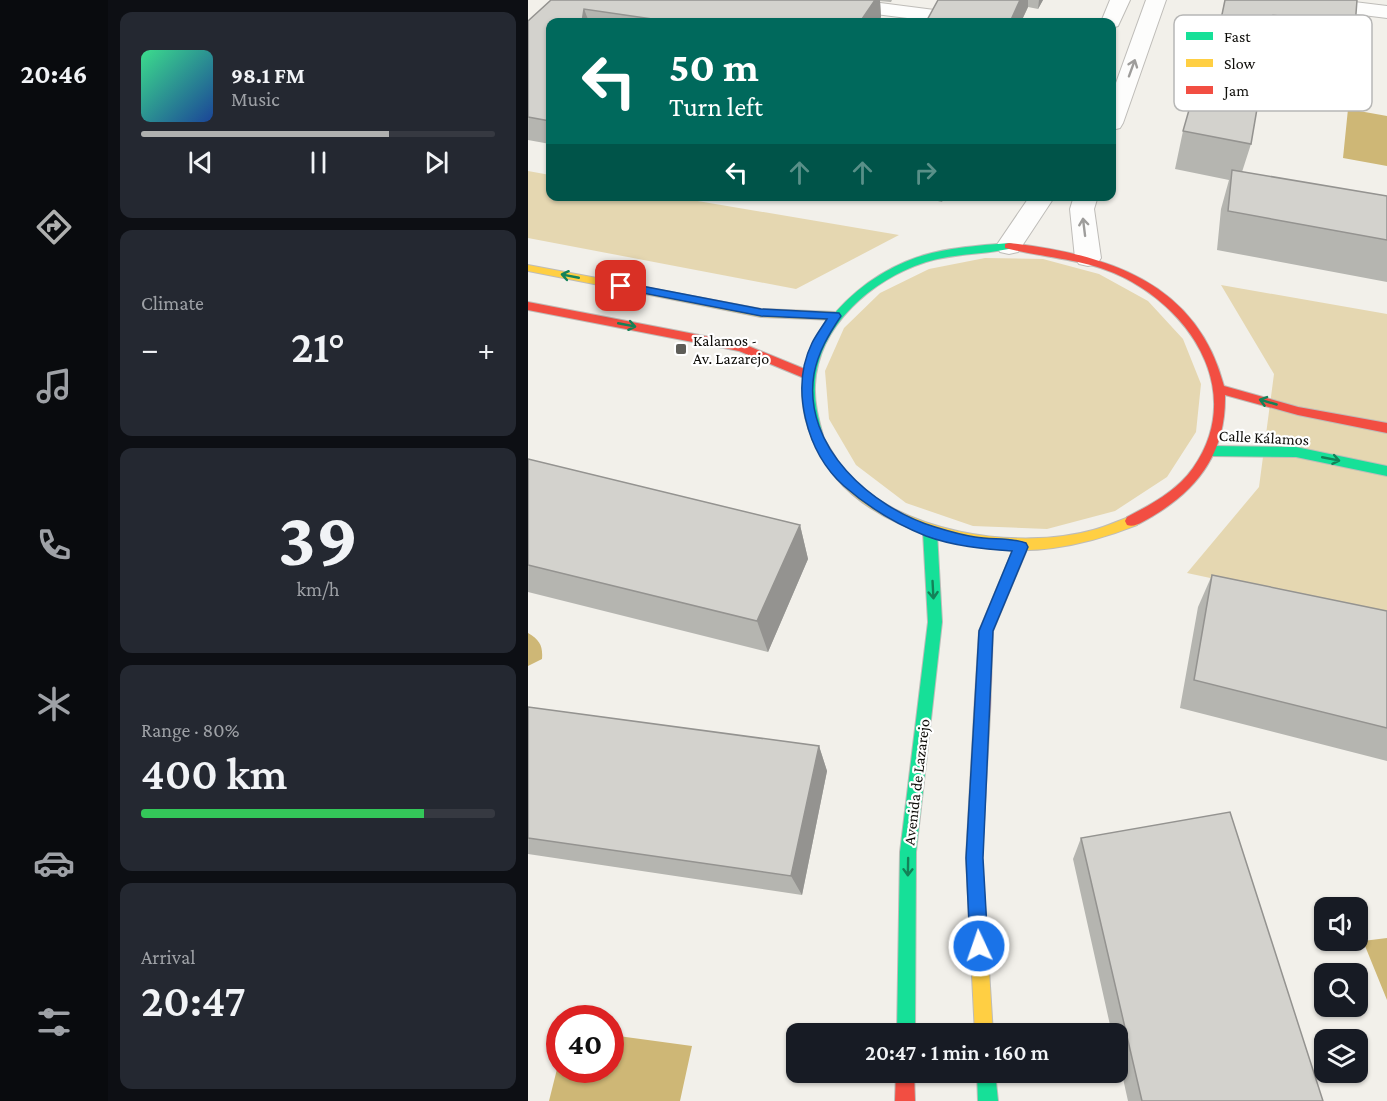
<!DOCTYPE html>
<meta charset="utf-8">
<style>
body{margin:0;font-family:"Crimson Pro",serif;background:#242831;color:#f1f3f6;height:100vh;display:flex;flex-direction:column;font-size:22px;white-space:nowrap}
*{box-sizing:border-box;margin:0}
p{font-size:20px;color:#9ea1a6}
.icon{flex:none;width:33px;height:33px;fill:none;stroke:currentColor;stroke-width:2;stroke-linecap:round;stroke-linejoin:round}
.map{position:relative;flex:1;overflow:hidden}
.details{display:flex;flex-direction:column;gap:12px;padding:12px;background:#0d0f14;width:420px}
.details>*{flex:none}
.banner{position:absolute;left:18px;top:18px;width:570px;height:183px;border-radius:12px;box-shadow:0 2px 4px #0004;background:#00695c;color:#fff;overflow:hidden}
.controls{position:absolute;left:786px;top:897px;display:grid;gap:12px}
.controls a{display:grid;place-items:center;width:54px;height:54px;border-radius:12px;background:#171b24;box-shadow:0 2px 4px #0004;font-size:30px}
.speed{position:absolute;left:18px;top:1005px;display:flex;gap:12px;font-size:30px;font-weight:700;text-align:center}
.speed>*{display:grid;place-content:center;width:78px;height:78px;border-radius:50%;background:#171b24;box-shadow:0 2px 4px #0004;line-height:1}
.speed .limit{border:9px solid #d22;background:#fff;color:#111}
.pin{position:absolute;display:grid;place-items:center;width:51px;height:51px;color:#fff;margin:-26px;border-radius:12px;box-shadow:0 3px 9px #0006}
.me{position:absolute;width:66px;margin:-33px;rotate:357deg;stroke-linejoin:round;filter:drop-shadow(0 0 4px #0008)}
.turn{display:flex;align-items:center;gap:21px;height:126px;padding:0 24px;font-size:27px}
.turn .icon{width:78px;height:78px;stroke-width:2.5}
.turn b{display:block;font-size:42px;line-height:51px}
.lanes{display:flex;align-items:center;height:57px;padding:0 24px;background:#0003;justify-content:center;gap:30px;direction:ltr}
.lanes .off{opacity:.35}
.big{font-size:45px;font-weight:600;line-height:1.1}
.details .widget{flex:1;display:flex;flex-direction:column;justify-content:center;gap:9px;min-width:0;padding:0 21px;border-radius:12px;background:#242831}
.details .dial{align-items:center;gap:0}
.dial b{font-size:78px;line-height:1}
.song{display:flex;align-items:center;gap:18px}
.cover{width:72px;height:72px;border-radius:9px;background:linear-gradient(135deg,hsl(150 70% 55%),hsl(220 70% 35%))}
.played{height:6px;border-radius:3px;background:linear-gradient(90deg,#afb0af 70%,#363941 70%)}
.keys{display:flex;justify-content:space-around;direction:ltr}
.heat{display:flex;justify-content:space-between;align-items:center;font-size:33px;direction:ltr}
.charge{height:9px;border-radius:4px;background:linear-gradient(90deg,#34c759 80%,#363941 0)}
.trip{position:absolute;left:258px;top:1023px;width:342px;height:60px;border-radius:12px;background:#171b24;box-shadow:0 2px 4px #0004;font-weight:600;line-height:60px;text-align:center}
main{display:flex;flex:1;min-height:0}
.tab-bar{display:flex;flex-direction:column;width:108px;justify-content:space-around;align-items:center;background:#090b0e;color:#9ea1a6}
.tab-bar .icon{width:42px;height:42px}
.tab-bar .selected{color:#afb0af}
.tab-bar b{font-size:27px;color:#f1f3f6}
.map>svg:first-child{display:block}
.green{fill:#e5d7b1}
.water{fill:#ceb776}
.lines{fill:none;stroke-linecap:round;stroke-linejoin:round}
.street-casing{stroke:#bebcb8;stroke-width:2}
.fast-casing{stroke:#bebcb8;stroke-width:2}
.slow-casing{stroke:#bebcb8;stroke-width:2}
.jam-casing{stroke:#bebcb8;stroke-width:2}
.street{fill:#fdfdfc;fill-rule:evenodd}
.fast{fill:#16e098;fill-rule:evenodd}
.slow{fill:#ffcf43;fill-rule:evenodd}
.jam{fill:#f24e42;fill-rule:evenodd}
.wall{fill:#b5b5b0}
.shaded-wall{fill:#949390}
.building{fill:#d3d2cd;stroke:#949390;stroke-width:1.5}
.oneway{stroke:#9e9d9b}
.oneway2{stroke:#138258}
.route{fill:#1a73e8;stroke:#114b97;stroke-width:1.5}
.poi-dot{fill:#5e5d58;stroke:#fff;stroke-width:2}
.labels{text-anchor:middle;stroke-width:4.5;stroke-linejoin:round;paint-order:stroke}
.poi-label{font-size:16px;fill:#0f0e0a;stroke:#fff;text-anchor:start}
.street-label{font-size:16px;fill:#0f0e0a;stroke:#fff}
.key{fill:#fff;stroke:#b7b7b6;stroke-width:1.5}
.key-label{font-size:16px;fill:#0f0e0a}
</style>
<main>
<nav class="tab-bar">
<b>20:46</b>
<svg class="icon selected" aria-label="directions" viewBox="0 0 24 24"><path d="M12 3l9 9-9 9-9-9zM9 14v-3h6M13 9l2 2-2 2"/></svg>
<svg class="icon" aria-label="music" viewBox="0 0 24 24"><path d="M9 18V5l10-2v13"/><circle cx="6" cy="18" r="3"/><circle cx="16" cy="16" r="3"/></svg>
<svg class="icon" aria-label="phone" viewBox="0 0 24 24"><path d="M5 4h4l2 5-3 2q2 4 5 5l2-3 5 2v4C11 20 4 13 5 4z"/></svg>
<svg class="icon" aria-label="climate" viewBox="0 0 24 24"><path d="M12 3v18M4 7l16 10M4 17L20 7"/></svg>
<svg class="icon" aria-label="car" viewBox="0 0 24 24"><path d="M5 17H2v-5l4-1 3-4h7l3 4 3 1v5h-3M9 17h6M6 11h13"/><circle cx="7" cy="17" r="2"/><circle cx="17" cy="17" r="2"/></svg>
<svg class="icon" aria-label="filters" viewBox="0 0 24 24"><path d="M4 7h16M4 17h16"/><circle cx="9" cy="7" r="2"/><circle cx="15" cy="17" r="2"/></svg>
</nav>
<section class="details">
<div class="widget">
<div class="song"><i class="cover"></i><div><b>98.1 FM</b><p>Music</p></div></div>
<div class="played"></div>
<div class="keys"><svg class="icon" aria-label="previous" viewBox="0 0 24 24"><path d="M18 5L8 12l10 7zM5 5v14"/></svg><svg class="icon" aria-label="pause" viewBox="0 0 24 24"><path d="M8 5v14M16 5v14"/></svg><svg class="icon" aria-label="next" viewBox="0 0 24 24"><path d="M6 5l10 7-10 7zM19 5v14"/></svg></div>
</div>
<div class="widget"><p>Climate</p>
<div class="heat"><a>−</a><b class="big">21°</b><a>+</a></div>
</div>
<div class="widget dial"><b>39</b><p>km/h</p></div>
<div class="widget"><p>Range · 80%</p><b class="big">400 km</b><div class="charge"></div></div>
<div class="widget"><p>Arrival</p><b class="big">20:47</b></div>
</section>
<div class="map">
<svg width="859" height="1101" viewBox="0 0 859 1101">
<rect width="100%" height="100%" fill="#f2f0ea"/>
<!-- green -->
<path class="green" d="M0,171L22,175V196L146,197L371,235L268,289L0,238Z
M457,258L515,259L571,274L620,301L655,339L673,384L668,432L639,477L587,511L519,529L445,526L378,503L328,465L301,419L297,371L316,328L352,293L401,269Z
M693,285L859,314V616L659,573L731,487L746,374Z"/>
<!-- water -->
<path class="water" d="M820,109L859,116V166L815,158Z
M0,633C12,640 15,646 14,659L0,666Z
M859,938V1000L835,941Z
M83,1035L164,1046L152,1101H21L31,1061L32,1070H82Z"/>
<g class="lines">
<defs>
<path id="street" d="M274,0H329L453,16L460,18L463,22H411L284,6L277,4Z
M582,0H602L590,26L584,28V22H573Z
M618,0H638L595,123L592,128L584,130V94Z
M753,0H810L859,6V18L763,6L756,4Z
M502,196H527L490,252L481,254L472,252L468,246Z
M546,196H570L566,209L573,258L569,264L560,266L551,264L547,258L542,209Z"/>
<path id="fast" d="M481,243L485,244V248C456,255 427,253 398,262C345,279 290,325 287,385C286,404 291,421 296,439L294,442H286C248,366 309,291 377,262C409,248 446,246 481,243Z
M682,446L768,447L859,466V476L768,457L682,456L676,451Z
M402,527L407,528L409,532L414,622L388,852L387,1034H369L372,852L400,622L395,532L397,528Z
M449,1072H467L470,1101H450Z"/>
<path id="slow" d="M0,265L233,309L307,312L313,316L307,320L233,317L0,271Z
M290,434L294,436C302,447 308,460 317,471C369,533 490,551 565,530C578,527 591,520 604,516L609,517L611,521L609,525C581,536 554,544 525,548C456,558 355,533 308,478C299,467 291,452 284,439Z
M454,707L459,709L462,714L454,858L465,1034H447L438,858L446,714L449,709Z"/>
<path id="jam" d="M481,243C577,254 669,281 696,386L770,407L859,423V433L770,415L697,395C698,451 672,488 625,516C617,520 608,528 599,525L597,521L599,517C622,505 649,491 665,468C714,398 671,320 604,282C565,259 521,259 477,248V244Z
M0,302L213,343L284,372L286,375L280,379L276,378L211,351L0,310Z
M493,541L498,543L500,547L465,631L462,714L459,719L454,721L449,719L446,714L451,631L486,547L488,543Z
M368,1072H386L387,1101H367Z"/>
</defs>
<!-- street casing -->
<use href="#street" class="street-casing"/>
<!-- fast casing -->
<use href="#fast" class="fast-casing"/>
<!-- slow casing -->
<use href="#slow" class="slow-casing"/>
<!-- jam casing -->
<use href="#jam" class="jam-casing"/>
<!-- street -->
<use href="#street" class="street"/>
<!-- fast -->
<use href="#fast" class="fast"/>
<!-- slow -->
<use href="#slow" class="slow"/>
<!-- jam -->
<use href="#jam" class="jam"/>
</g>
<!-- wall -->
<path class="wall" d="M23,0H364L363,2L352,1L353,17L350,22H22V144L0,140V21Z
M410,0H515L510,9L500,7L493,22H398Z
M697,0L827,27L814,64L738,53L723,144L714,172L859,196V282L689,250L693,209L701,180L647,169L655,131L689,34Z
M389,196H417L414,202Z
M0,459L272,525L280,559L240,652L0,592Z
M684,575L859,611V761L652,708L670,607Z
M0,707L291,746L299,771L274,895L0,854Z
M553,838L795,1101H600L590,1056V1034H584L545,859Z"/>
<!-- shaded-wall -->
<path class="shaded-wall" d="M347,0H352L353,17L350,22H332Z
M492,0H500V7L493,22H482Z
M511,0H515L510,9Z
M56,9L61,22H54Z
M272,525L280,559L240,652L229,621Z
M291,746L299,771L274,895L263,876Z"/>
<!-- building -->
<path class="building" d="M23,0H347L332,22H145L56,9L54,22H22V121L0,117V21Z
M410,0H492L482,22H398Z
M697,0H829L827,27L745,15L723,144L655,131L683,33L690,34Z
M704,170L859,196V240L700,211Z
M0,459L272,525L229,621L0,565Z
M684,575L859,611V728L666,680Z
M0,707L291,746L263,876L0,838Z
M702,812L795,1101H614L553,838Z"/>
<!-- one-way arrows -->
<defs><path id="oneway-shaft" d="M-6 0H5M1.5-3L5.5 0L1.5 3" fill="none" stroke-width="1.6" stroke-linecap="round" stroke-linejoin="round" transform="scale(1.5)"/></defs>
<g class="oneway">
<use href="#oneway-shaft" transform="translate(604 68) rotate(-70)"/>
<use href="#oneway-shaft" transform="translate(556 227) rotate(-97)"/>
</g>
<g class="oneway2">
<use href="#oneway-shaft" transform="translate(42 276) rotate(-169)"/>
<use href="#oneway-shaft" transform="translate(99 325) rotate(11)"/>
<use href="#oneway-shaft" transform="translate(740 402) rotate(-164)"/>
<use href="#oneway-shaft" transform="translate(803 459) rotate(11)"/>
<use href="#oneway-shaft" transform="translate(405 590) rotate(87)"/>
<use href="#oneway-shaft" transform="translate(380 867) rotate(91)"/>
</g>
<!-- route -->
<path class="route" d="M93,282L233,309L311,313L313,316C301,334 290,352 286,374C274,447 344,508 407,527C420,531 434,535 447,537C464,540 482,537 498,543L500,547L465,631L455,858L460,946L457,952L451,954L445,952L442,946L438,858L451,631L484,551C455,549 425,546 398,536C368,524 340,507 316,486C278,452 262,388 284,343C288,335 294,327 299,319L233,316L89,288V283Z"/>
<!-- markers -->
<rect class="poi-dot" x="147" y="343" width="12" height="12" rx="3"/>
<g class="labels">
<!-- poi labels -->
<g class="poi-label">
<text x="165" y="346">Kalamos -<tspan x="165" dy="18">Av. Lazarejo</tspan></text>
</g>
<!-- street labels -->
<g class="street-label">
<text transform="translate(736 437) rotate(3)" y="6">Calle Kálamos</text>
<text transform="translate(388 782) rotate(-83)" y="6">Avenida de Lazarejo</text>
</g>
</g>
<!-- legend -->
<rect x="646" y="15" width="198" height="96" rx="9" class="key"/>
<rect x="658" y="32" width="27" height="8" fill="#16e098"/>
<rect x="658" y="59" width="27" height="8" fill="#ffcf43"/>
<rect x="658" y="86" width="27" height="8" fill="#f24e42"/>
<g class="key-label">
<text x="696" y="42">Fast</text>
<text x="696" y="69">Slow</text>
<text x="696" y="96">Jam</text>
</g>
</svg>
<div class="controls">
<a><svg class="icon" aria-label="sound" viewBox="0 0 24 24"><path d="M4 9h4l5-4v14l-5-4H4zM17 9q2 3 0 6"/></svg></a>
<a><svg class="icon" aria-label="search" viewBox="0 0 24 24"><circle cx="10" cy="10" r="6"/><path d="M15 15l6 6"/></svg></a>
<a><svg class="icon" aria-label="layers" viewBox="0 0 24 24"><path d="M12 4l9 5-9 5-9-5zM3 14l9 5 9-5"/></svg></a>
</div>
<div class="speed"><div class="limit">40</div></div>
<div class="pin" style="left:93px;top:286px;background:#d93025"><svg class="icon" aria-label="arrive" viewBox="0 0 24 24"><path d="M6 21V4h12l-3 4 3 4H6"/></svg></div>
<svg class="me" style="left:451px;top:946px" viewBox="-20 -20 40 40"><circle r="17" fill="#1a73e8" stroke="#fff" stroke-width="3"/><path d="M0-11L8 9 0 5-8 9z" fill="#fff"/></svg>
<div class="trip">20:47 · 1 min · 160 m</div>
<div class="banner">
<div class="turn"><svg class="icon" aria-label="left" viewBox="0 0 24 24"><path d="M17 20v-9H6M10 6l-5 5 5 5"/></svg><div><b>50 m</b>Turn left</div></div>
<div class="lanes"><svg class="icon" aria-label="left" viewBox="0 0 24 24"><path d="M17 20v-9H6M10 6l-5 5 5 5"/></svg><svg class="icon off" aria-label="ahead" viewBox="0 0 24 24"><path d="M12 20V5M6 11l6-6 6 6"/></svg><svg class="icon off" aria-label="ahead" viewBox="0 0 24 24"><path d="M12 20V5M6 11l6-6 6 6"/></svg><svg class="icon off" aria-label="right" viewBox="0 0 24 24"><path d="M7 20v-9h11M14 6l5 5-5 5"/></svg></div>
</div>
</div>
</main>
